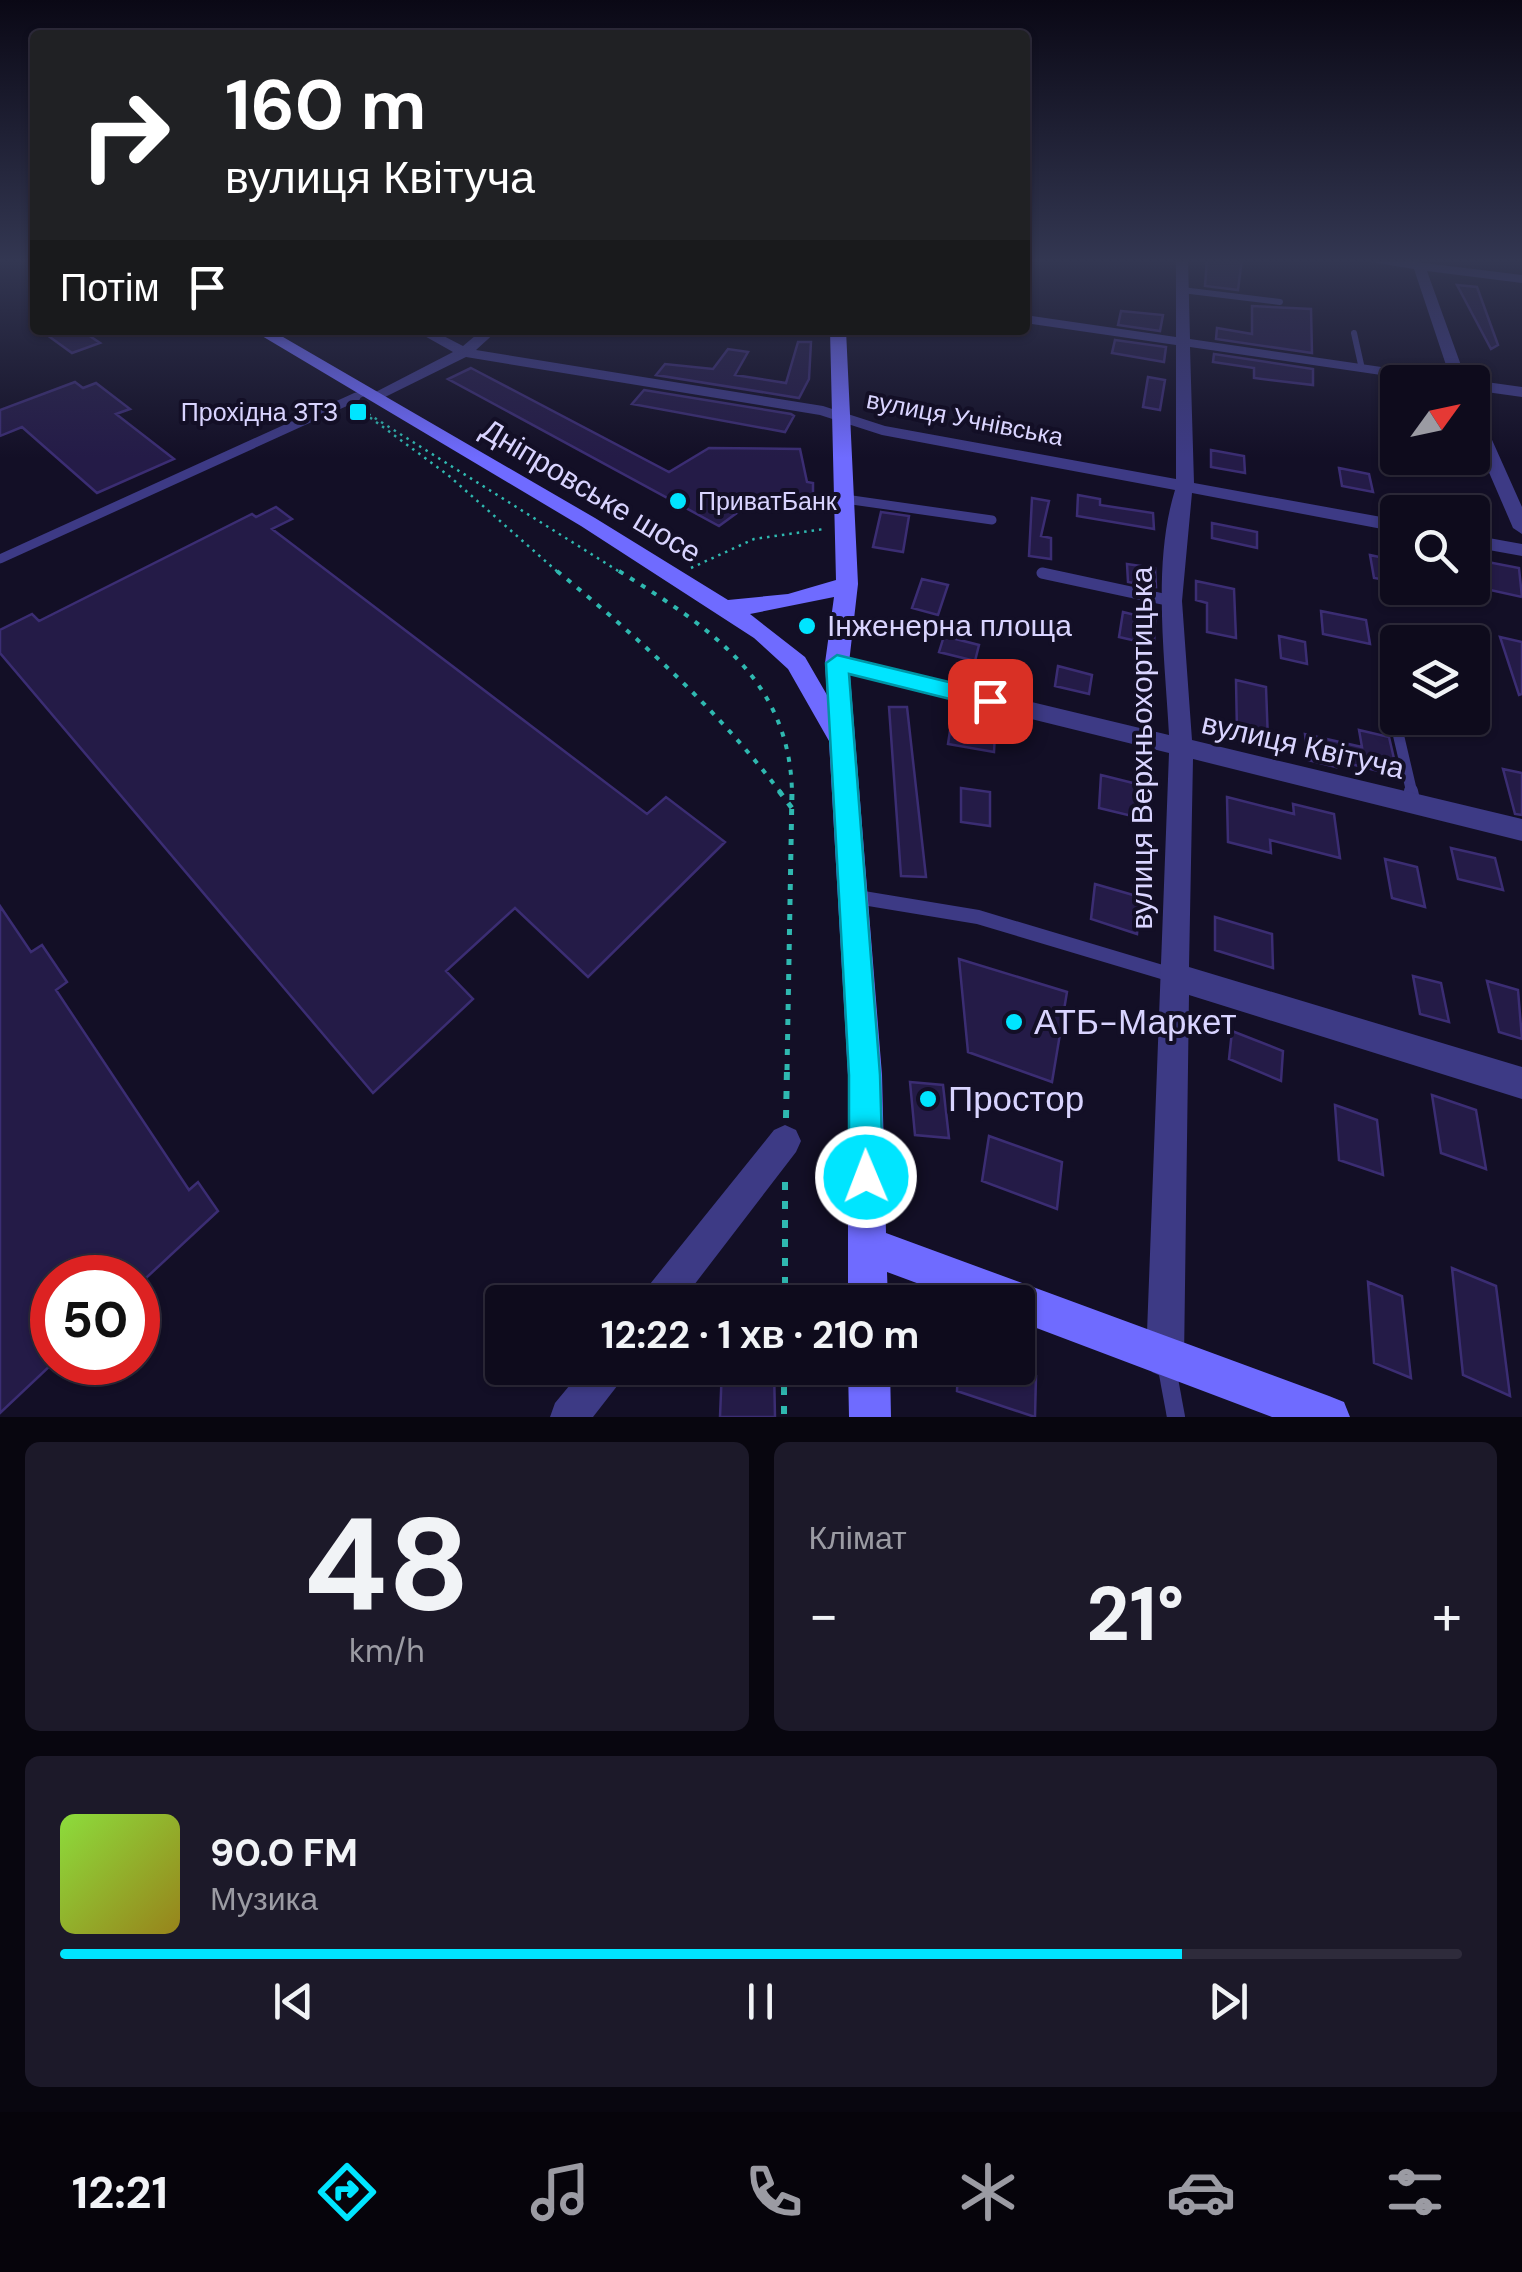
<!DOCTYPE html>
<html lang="uk">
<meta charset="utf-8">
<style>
body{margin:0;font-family:"DM Sans",sans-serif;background:#1c1929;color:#f1f3f6;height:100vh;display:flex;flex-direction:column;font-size:38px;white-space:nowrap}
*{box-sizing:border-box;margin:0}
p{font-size:32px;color:#9b9ba3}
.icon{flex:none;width:55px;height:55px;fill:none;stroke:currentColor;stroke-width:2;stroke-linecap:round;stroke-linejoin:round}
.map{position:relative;height:1417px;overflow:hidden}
.drawer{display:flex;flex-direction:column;gap:25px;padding:25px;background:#08060f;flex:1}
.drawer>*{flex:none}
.guide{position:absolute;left:30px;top:30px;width:1000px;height:305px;border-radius:10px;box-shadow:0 2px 8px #0004,0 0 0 2px #2e2b3b;background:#202124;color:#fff;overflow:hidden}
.needle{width:65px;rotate:57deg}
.buttons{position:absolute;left:1380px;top:365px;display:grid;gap:20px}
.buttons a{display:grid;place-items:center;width:110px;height:110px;border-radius:10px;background:#0e0b1c;box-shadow:0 2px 8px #0004,0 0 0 2px #2e2b3b;font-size:50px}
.speed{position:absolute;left:30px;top:1255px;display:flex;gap:20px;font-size:50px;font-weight:700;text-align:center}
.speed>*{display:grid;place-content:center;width:130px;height:130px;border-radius:50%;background:#0e0b1c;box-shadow:0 2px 8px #0004,0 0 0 2px #2e2b3b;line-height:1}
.speed .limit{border:15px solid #d22;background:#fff;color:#111}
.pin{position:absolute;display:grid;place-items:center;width:85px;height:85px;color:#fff;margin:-42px;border-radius:20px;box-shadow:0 5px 15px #0006}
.me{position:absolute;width:110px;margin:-55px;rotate:359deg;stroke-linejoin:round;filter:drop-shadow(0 0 8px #0008)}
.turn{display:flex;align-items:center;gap:35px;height:210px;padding:0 30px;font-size:45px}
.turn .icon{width:130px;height:130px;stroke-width:2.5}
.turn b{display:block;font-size:70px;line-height:85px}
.then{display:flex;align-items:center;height:95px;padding:0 30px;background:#0003;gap:20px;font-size:38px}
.big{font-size:75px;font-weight:700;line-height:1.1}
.drawer .tile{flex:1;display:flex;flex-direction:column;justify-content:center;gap:15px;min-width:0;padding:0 35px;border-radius:15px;background:#1c1929}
.drawer .dial{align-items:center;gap:0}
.dial b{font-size:130px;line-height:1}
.song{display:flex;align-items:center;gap:30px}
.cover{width:120px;height:120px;border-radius:15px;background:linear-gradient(135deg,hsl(90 70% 55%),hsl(50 70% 35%))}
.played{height:10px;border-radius:5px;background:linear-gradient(90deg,#00e5ff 80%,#2e2b3b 80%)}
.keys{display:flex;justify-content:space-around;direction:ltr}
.heat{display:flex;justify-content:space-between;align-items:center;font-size:55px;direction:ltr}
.drawer .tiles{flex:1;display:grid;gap:25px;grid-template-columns:1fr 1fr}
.tile:last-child{grid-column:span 2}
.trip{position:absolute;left:485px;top:1285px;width:550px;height:100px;border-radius:10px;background:#0e0b1c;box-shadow:0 2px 8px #0004,0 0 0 2px #2e2b3b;font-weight:700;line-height:100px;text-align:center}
.menu{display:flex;height:160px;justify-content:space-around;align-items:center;background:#06040b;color:#9b9ba3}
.menu .icon{width:70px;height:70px}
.menu .active{color:#00e5ff}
.menu b{font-size:45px;color:#f1f3f6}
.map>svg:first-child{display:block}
.building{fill:#241b47;stroke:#3b2d73;stroke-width:2.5}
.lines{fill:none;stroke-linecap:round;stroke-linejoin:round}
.path-far3{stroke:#2fb8b0;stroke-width:2.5;stroke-dasharray:2.5 5;stroke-linecap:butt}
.path-far2{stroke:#2fb8b0;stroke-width:4;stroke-dasharray:5 8;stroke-linecap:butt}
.path-far1{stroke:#2fb8b0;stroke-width:5;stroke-dasharray:6 9;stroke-linecap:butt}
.path{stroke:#2fb8b0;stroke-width:6;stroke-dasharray:8 11;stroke-linecap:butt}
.lane-far4{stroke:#3d3a85;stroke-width:6}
.lane-far3{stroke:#3d3a85;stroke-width:9}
.lane-far2{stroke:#3d3a85;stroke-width:11}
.lane-far1{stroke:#3d3a85;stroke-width:14}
.lane{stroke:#3d3a85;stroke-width:18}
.street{fill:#3d3a85;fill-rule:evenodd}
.secondary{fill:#6f6bff;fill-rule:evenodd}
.route{fill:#00e5ff;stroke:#0095a6;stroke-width:2.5}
.poi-dot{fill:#00e5ff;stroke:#130f26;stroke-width:4}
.labels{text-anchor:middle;stroke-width:8;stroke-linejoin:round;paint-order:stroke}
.far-poi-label{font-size:25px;fill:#d9d4ff;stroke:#130f26;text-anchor:end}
.far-street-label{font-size:25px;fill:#d9d4ff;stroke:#130f26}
.street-label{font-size:30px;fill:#d9d4ff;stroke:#130f26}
.poi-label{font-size:30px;fill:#d9d4ff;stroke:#130f26;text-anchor:start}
.near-poi-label{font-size:35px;fill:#d9d4ff;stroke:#130f26;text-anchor:start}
</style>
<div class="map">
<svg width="1522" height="1417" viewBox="0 0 1522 1417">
<rect width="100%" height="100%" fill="#130f26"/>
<!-- building -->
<path class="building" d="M1207,259H1242L1238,290L1205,286Z
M1457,285L1477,287L1498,345L1491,349Z
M1252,306L1311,309L1312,353L1216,339L1217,328L1252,334Z
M1121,311L1163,315L1160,331L1118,325Z
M62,330H81L100,343L72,353L47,335Z
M1115,340L1166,347L1164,362L1112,353Z
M798,342H811L809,379L799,398L656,375L665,364L713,369L728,349L748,352L735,375L786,383Z
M1214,354L1313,369V385L1254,378V368L1213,362Z
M471,368L669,472L709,448L800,449L807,482L813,483V502L756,499L719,526L448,379Z
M1148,377L1165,380L1160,410L1143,407Z
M75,382L83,388L96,383L130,409L116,414L174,459L97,493L22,427L0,436V410Z
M644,390L791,414L794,416L785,432L632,404Z
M1211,450L1244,456L1245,473L1211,467Z
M1339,468L1369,474L1373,492L1342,486Z
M1078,495L1100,499V505L1153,513L1154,529L1077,516Z
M1032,498L1049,501L1041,536L1051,538V559L1029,556Z
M276,507L292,519L272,529L647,814L666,797L725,842L588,977L515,908L446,971L473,999L373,1093L0,653V630L32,614L39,621L252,514L256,517Z
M881,512L909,516L903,552L873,547Z
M1212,523L1257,532V548L1212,538Z
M1370,555L1398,561V582L1374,578Z
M1472,559L1519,568L1522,597L1472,586Z
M1127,564L1155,568L1156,587L1128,582Z
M922,579L948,585L938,615L912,608Z
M1196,581L1234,589L1236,638L1207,632V603L1196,600Z
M1321,611L1366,620L1370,644L1323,634Z
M1123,612L1155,620L1154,645L1119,637Z
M944,636L979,645L975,661L939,652Z
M1279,636L1305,642L1307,664L1281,658Z
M1500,637L1522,642V694L1519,695Z
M1058,666L1092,675L1089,694L1055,686Z
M1236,680L1266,687L1268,741L1237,733Z
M889,707H907L926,877L901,876Z
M951,724L995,732L994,752L948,744Z
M1359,730L1389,737L1398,776L1335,760L1336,767L1308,760L1305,734L1362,747Z
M1503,769L1522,773V815L1515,814Z
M1101,775L1137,784L1136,817L1099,808Z
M961,788L990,792V826L961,822Z
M1227,797L1294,814L1293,804L1334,814L1340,858L1270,840L1271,853L1228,842Z
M1451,848L1495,858L1503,890L1458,879Z
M1385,859L1417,867L1425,907L1392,898Z
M1095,884L1140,897L1137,934L1091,919Z
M0,906L31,952L42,945L67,982L56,990L189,1190L198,1182L218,1211L146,1278H52V1364L0,1413Z
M1215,917L1272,934L1273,968L1215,950Z
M959,959L1067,992L1052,1082L968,1052Z
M1413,976L1441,983L1449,1022L1420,1014Z
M1487,981L1518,990L1522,1039L1499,1032Z
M1232,1031L1283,1051L1281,1081L1229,1059Z
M910,1082L943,1085L949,1138L915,1135Z
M1432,1095L1476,1110L1486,1169L1441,1153Z
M1335,1105L1377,1120L1383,1175L1339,1160Z
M989,1136L1062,1162L1057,1209L982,1181Z
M1452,1268L1496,1286L1510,1396L1463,1375Z
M1368,1282L1402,1296L1411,1378L1374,1363Z
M722,1368H774L775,1417H720Z
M958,1368H1010L1036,1376L1035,1417L957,1391Z"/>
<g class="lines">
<!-- path-far3 -->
<path class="path-far3" d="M362,410L623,574
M364,413L448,475L560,574
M691,568L754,539L824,529"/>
<!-- path-far2 -->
<path class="path-far2" d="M557,571C640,639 716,708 781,793
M619,571C707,626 790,678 792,793"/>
<!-- path-far1 -->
<path class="path-far1" d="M779,791L792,808
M787,1070L792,791"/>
<!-- path -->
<path class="path" d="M786,1118L787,1068
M785,1182V1302
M784,1368V1417"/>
<!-- lane-far4 -->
<path class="lane-far4" d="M1182,290L1280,302
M1354,333L1362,369
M350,399L366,392"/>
<!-- lane-far3 -->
<path class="lane-far3" d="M845,499L992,520
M0,559L356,397"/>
<!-- lane-far2 -->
<path class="lane-far2" d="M1042,573L1172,601
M1390,699L1412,793"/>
<!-- lane-far1 -->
<path class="lane-far1" d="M1411,791L1414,804
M857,897L978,917L1172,975"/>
<!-- lane -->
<path class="lane" d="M1166,1363L1176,1417"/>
<!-- street -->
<path class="street" d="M1176,259H1188L1190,339L1450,377L1414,269L1353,259H1392L1522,275V283L1427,271L1467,382L1472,380L1522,387V397L1472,390V382H1429L1190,347L1194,483L1398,520V532L1192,493L1182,601L1192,740L1522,819V841L1193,759L1189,967L1522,1067V1099L1189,995L1184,1359L1178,1372L1165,1378L1152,1372L1146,1359L1169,753L837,671L826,663L837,655L1169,735C1165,658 1152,564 1175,490L882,435L820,415L466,357L379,400L366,397L453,352L414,330H432L463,346L482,330H498L476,350L823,406L885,426L1176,479V345L1025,323V315L1176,337Z
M1472,408L1480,413L1522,507V534L1513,528L1472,433Z
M1472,535L1522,544V556L1472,547Z
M785,1125L796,1130L801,1141L796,1152L681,1302H641L646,1289L774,1130Z
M584,1368H627L621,1381L593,1417H550L555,1403Z"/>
<!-- secondary -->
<path class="secondary" d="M252,330H271L595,518L728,600L788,594L836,580L830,330H846L858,584L849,663L882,1075L886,1233L1329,1396L1344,1402L1350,1417H1272L1018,1321V1302H968L887,1272L888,1302H848V1075L829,741L788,669L754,638L581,526ZM834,597L825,663L827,695L805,657L750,614Z
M848,1368H890L891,1417H849Z"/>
</g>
<!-- sky -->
<linearGradient id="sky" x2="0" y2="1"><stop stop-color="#0a0815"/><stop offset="0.57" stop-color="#333752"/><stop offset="1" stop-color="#333752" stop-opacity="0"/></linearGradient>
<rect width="1522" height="458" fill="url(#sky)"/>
<!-- route -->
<path class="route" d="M837,655L990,692L1001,701L990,709L849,674L880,1075L883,1177L878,1189L866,1194L854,1189L849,1177V1075L826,663Z"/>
<!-- markers -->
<g class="poi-dot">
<rect x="348" y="402" width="20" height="20" rx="5"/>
<circle cx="678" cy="501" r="10"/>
<circle cx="807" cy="626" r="10"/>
<circle cx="1014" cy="1022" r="10"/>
<circle cx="928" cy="1099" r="10"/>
</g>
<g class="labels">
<!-- far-poi labels -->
<g class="far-poi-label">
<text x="338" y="421">Прохідна ЗТЗ</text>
<text x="698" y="510" text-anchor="start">ПриватБанк</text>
</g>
<!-- far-street labels -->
<g class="far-street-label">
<text transform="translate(965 418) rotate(11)" y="9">вулиця Учнівська</text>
</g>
<!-- street labels -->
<g class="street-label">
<text transform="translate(591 491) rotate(31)" y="10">Дніпровське шосе</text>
<text transform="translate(1303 746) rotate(13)" y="10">вулиця Квітуча</text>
<text transform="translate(1142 748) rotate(-90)" y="10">вулиця Верхньохортицька</text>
</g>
<!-- poi labels -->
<g class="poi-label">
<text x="827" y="636">Інженерна площа</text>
</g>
<!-- near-poi labels -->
<g class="near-poi-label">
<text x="1034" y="1034">АТБ-Маркет</text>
<text x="948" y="1111">Простор</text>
</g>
</g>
</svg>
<div class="buttons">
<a><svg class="needle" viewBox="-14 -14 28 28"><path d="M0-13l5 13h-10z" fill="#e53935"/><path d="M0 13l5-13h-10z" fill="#9b9ba3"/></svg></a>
<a><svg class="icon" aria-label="search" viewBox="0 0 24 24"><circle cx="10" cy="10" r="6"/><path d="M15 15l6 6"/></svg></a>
<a><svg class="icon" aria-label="layers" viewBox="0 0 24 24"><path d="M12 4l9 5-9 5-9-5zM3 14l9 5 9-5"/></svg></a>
</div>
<div class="speed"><div class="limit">50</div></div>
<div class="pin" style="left:990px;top:701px;background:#d93025"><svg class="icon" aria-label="arrive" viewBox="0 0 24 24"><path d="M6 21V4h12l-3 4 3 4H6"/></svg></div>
<svg class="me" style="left:866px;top:1177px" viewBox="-20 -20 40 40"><circle r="17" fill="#00e5ff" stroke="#fff" stroke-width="3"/><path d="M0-11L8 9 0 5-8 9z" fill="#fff"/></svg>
<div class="trip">12:22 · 1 хв · 210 m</div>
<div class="guide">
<div class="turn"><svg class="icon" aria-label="right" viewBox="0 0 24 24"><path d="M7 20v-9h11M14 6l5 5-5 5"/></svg><div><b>160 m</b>вулиця Квітуча</div></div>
<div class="then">Потім<svg class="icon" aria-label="arrive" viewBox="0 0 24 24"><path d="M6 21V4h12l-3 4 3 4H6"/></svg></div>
</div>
</div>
<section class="drawer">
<div class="tiles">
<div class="tile dial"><b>48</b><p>km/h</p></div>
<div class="tile"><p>Клімат</p>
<div class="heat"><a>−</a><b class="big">21°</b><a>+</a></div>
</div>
<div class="tile">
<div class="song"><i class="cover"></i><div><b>90.0 FM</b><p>Музика</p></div></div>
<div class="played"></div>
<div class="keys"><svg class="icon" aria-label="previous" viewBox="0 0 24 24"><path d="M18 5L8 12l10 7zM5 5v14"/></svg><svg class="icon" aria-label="pause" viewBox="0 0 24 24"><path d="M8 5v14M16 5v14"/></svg><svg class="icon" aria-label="next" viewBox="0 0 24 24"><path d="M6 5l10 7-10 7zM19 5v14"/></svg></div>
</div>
</div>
</section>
<nav class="menu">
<b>12:21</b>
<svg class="icon active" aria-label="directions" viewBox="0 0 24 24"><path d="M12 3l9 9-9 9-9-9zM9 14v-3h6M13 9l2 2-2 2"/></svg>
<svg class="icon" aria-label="music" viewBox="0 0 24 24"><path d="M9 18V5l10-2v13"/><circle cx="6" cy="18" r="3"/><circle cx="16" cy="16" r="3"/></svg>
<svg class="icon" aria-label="phone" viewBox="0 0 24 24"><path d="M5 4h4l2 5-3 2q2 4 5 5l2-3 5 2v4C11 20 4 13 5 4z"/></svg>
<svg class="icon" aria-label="climate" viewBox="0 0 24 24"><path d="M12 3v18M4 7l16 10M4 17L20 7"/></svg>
<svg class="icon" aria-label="car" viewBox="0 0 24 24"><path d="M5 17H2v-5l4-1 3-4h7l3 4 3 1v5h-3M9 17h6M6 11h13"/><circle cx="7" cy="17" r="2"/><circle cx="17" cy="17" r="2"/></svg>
<svg class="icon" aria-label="filters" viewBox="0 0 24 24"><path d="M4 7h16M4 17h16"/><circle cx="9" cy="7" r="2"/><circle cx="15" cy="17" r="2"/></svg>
</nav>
